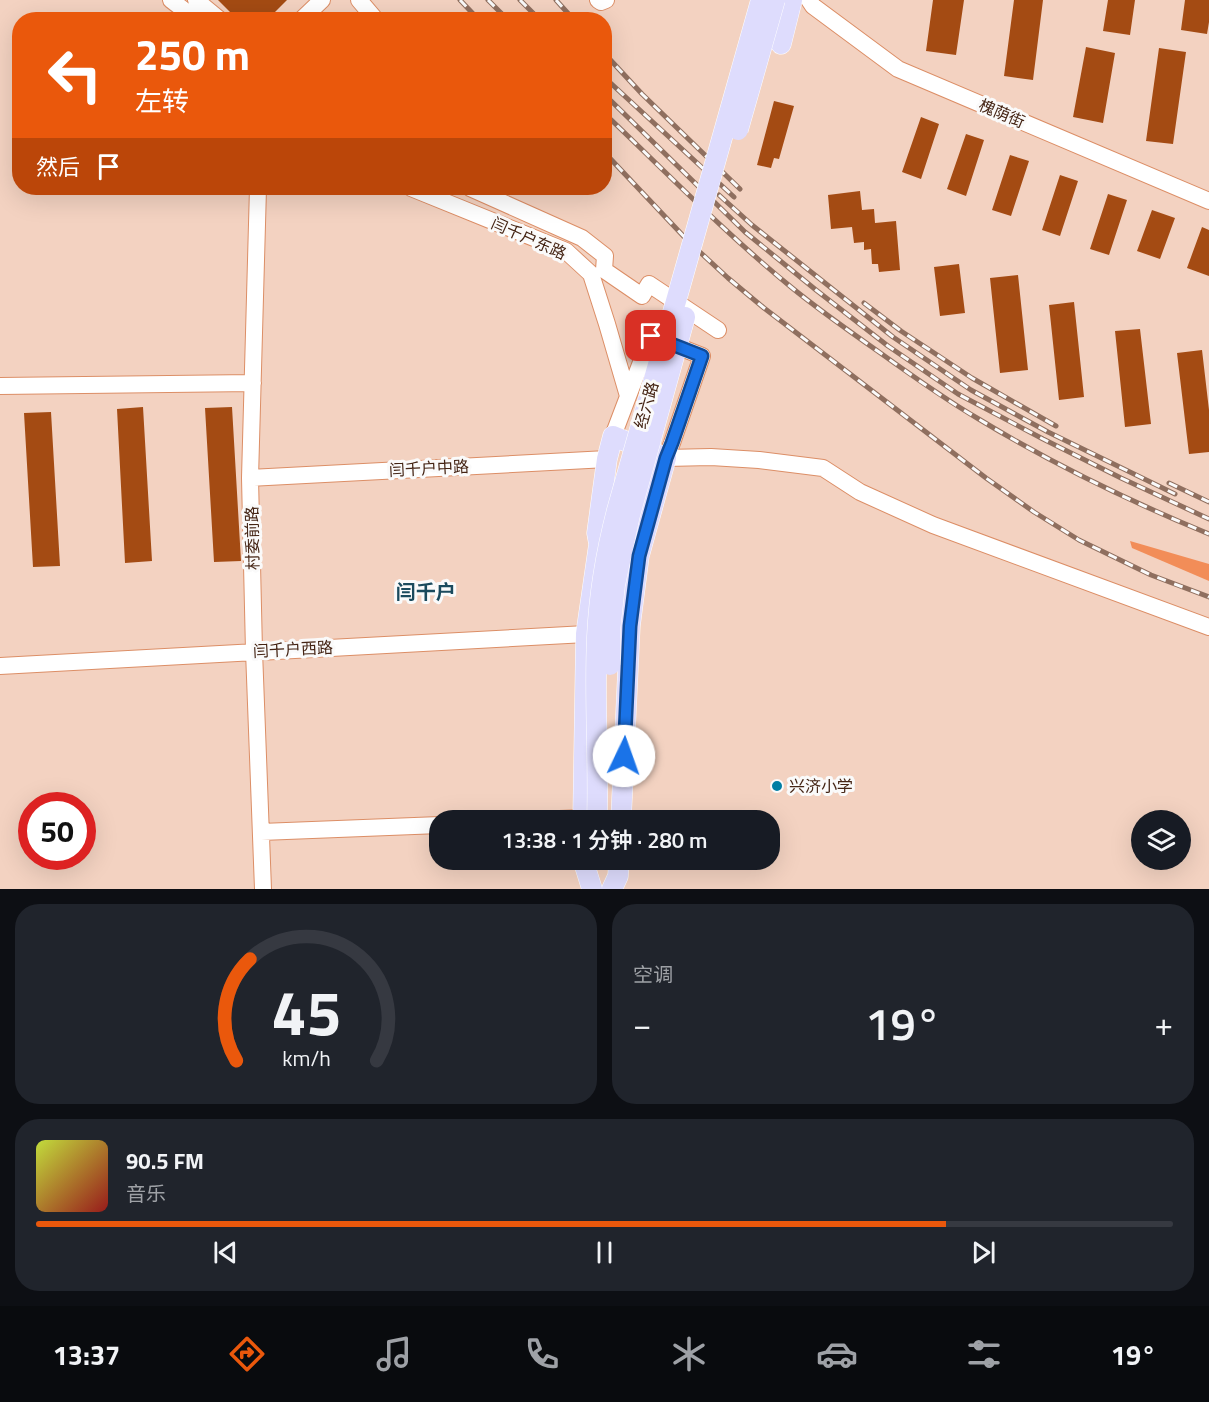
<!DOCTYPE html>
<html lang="zh">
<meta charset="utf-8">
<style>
body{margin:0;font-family:"Titillium Web","Noto Sans SC",sans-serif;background:#20242c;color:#f1f3f6;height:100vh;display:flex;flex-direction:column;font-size:22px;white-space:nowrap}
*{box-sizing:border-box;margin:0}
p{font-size:20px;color:#9ea1a6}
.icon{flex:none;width:33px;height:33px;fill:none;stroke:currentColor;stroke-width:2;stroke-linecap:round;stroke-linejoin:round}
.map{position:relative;height:889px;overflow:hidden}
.drawer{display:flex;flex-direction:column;gap:15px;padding:15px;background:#0d0f14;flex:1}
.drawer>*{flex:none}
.banner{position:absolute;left:12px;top:12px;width:600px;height:183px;border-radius:24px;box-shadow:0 6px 24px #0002;background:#ea580c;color:#fff;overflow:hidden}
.controls{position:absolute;left:1131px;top:810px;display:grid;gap:12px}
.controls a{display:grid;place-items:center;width:60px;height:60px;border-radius:50%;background:#171b24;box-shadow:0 6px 24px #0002;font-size:30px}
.speed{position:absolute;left:18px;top:792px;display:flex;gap:12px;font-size:30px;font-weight:700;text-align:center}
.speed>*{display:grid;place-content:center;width:78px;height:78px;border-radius:50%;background:#171b24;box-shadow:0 6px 24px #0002;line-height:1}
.speed .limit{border:9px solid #d22;background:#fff;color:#111}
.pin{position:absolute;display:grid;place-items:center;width:51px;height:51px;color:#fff;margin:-26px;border-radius:12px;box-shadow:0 3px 9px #0006}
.me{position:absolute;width:66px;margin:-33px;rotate:3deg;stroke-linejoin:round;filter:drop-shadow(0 0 4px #0008)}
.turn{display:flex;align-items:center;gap:21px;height:126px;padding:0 24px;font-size:27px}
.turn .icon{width:78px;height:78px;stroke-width:2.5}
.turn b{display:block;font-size:42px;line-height:51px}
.then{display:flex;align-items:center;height:57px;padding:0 24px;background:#0003;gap:12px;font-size:22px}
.big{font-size:45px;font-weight:600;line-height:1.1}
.drawer .widget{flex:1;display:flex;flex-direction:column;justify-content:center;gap:9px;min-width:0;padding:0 21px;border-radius:24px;background:#20242c}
.drawer .dial{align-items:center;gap:0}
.dial svg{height:156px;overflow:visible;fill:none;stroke:#363941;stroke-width:7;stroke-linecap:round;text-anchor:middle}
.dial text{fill:#f1f3f6;stroke:none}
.song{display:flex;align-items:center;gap:18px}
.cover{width:72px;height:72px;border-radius:9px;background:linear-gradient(135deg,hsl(70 70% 55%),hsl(0 70% 35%))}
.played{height:6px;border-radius:3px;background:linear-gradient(90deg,#ea580c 80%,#363941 80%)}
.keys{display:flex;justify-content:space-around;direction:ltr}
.heat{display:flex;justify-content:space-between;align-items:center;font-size:33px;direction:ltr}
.drawer .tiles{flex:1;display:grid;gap:15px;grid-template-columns:1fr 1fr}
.widget:last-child{grid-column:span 2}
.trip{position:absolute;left:429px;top:810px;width:351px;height:60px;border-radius:24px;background:#171b24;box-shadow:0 6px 24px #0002;font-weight:600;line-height:60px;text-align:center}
.dock{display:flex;height:96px;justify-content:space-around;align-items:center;background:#090b0e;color:#9ea1a6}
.dock .icon{width:42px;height:42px}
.dock .active{color:#ea580c}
.dock b{font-size:27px;color:#f1f3f6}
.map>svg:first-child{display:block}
.green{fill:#f28d58}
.building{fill:#a44b13}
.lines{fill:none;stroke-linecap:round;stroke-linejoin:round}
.minor-casing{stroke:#dc8e66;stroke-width:18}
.major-casing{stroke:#fff;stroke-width:21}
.minor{stroke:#fff;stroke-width:16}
.major{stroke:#dedcfd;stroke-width:20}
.rail-casing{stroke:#8f6f5f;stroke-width:5}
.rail{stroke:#fafafa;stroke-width:3;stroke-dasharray:9;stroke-linecap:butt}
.major-bridge-casing{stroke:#fff;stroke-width:21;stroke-linecap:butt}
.major-bridge{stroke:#dedcfd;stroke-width:20}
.route-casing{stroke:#114b97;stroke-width:15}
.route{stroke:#1a73e8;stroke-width:10}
.poi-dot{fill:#007ea4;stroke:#fafafa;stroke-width:2}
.labels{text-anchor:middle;stroke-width:6;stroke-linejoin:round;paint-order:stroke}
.street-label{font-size:16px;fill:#442414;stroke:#fafafa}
.poi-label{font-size:16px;fill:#442414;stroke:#fafafa;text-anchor:start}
.quarter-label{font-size:20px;font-weight:bold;fill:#1a4a5d;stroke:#fafafa}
</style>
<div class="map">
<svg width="1209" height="889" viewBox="0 0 1209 889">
<rect width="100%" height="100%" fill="#f3d2c1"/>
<!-- green -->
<path class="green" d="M1130,541L1209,564V581L1132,548Z"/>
<!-- building -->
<path class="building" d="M218,0H287L267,20H238Z
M933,0H964L956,55L926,51Z
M1014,0H1043L1033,80L1004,76Z
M1108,0H1135L1130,35L1103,31Z
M1185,0H1209V22L1207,34L1181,30Z
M1086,47L1115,53L1103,123L1073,117Z
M1159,48L1186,52L1173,144L1146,141Z
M774,101L794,106L779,159L774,158L771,168L757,165Z
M921,117L939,124L921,179L902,172Z
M966,134L984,140L966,196L947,189Z
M1010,155L1029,161L1011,216L992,210Z
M1060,175L1078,181L1060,236L1042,230Z
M860,191L862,210L874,209L875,223L896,221L900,270L879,272L878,264H872L871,249L864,250V242L854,243L852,227L831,229L828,195Z
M1108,194L1127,200L1109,255L1090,249Z
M1152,210L1175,218L1160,259L1137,251Z
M1202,227L1209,230V276L1187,268Z
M959,264L965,313L940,316L934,267Z
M1018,275L1028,370L1000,373L990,278Z
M1074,302L1084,397L1059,400L1049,305Z
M1140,329L1151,424L1125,427L1115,331Z
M1202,350L1209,410V452L1189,454L1177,353Z
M143,407L152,561L125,563L117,409Z
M232,407L241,561L214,562L205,408Z
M51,412L60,566L33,567L24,413Z"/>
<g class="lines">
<defs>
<path id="minor" d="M171,0L197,20
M196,0L220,20
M359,0L376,20
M598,0L601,2L606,0
M809,0L813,6L898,69L1209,201
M301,20L322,0
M258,188L250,478L254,651L263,889
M411,188L566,251L591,274L607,324L628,396
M470,188L582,238L605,256L604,270L642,296L649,284L718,330
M0,386L253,383
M613,436L651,336L702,356L672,443L666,458L711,457L759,460L823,468L860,492L933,525L1209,627
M250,478L607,459
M0,666L586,634
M536,820L583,818
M261,832L440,825"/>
<path id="major" d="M765,11L781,44
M781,44L792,0
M583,820L586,634L599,544L597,533L607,459L613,436L666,458L639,556L630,626L621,820
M583,860L592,889
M612,889L618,876L619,860"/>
</defs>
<!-- minor casing -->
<use href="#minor" class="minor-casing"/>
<!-- major casing -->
<use href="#major" class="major-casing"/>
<!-- minor -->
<use href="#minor" class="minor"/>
<!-- major -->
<use href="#major" class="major"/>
<defs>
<path id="rail" d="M460,0L479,20
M488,0L508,20
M520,0L540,20
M556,0L574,20
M604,53L642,94L740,189
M604,77L734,197
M604,94L745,232L816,290L888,346L958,394L1043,439L1121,478L1209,519
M604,113C666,172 725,233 791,287C819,310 849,331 879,352C911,375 943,398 977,418C1051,463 1129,501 1209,534
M604,152L689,242L728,278L764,308L986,478L1034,512L1079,540L1114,557L1151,575L1209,597
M719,195L752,225L893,337L971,390L1048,432L1175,494
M864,303L901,331L972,378L1056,426
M1169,483L1209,502"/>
</defs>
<!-- rail casing -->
<use href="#rail" class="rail-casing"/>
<!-- rail -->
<use href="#rail" class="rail"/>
<defs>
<path id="major-bridge" d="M738,130L775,0
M610,665V632L615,585L630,515L685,317
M597,820C599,759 594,698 597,637C599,594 606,552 617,510L761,0"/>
</defs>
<!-- major-bridge casing -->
<use href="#major-bridge" class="major-bridge-casing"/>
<!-- major-bridge -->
<use href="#major-bridge" class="major-bridge"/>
</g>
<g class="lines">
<defs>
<path id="route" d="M624,756L630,626L639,556L666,458L672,443L702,356L651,336"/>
</defs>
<!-- route casing -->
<use href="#route" class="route-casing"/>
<!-- route -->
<use href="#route" class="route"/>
</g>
<!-- markers -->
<circle class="poi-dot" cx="777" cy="786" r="6"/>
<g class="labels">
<!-- street labels -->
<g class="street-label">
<text transform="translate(1002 113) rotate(23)" y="6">槐荫街</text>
<text transform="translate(529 238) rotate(24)" y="6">闫千户东路</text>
<text transform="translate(646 405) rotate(-74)" y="6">经六路</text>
<text transform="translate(429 468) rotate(-3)" y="6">闫千户中路</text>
<text transform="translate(252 538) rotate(-91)" y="6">村委前路</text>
<text transform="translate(293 649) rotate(-3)" y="6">闫千户西路</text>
</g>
<!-- poi labels -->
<g class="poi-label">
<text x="789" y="792">兴济小学</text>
</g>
<!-- quarter labels -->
<g class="quarter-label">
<text x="426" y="599">闫千户</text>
</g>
</g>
</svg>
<div class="controls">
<a><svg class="icon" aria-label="layers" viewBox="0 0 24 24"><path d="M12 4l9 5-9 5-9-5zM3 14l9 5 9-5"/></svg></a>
</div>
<div class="speed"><div class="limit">50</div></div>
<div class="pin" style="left:651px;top:336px;background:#d93025"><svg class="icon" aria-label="arrive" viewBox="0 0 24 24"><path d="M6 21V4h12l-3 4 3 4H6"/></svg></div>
<svg class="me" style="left:624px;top:756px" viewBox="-20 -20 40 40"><circle r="19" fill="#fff"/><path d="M0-13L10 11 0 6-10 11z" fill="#1a73e8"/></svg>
<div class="trip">13:38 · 1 分钟 · 280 m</div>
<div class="banner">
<div class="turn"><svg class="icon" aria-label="left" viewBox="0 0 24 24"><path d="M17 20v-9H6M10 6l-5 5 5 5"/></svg><div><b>250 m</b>左转</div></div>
<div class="then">然后<svg class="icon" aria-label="arrive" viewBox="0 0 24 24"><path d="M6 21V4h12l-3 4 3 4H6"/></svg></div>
</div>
</div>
<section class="drawer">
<div class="tiles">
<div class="widget dial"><svg viewBox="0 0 100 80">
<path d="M14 69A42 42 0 1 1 86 69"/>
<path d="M14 69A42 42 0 0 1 21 17" stroke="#ea580c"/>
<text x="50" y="56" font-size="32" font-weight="700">45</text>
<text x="50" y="72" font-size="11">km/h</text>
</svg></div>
<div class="widget"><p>空调</p>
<div class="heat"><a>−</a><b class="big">19°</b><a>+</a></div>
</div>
<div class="widget">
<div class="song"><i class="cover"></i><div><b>90.5 FM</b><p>音乐</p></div></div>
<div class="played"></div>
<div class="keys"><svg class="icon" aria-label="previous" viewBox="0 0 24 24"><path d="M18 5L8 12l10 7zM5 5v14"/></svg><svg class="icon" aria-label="pause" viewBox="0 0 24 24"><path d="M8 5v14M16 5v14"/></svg><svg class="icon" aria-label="next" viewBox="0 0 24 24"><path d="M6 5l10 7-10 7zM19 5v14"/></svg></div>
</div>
</div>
</section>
<nav class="dock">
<b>13:37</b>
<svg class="icon active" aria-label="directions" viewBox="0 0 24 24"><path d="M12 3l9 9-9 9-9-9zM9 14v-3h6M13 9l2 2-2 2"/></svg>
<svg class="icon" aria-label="music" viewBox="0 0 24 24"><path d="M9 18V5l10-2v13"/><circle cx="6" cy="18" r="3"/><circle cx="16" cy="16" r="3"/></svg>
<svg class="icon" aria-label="phone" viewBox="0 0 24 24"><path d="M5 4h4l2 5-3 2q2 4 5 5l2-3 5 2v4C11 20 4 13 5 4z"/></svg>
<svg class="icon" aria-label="climate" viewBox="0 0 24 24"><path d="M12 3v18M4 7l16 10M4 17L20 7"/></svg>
<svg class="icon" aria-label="car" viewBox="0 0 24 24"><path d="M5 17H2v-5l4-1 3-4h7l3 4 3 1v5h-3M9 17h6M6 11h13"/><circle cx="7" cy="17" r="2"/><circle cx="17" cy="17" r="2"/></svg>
<svg class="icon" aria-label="filters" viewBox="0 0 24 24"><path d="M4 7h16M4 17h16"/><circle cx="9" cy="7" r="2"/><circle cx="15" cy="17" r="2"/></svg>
<b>19°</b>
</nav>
